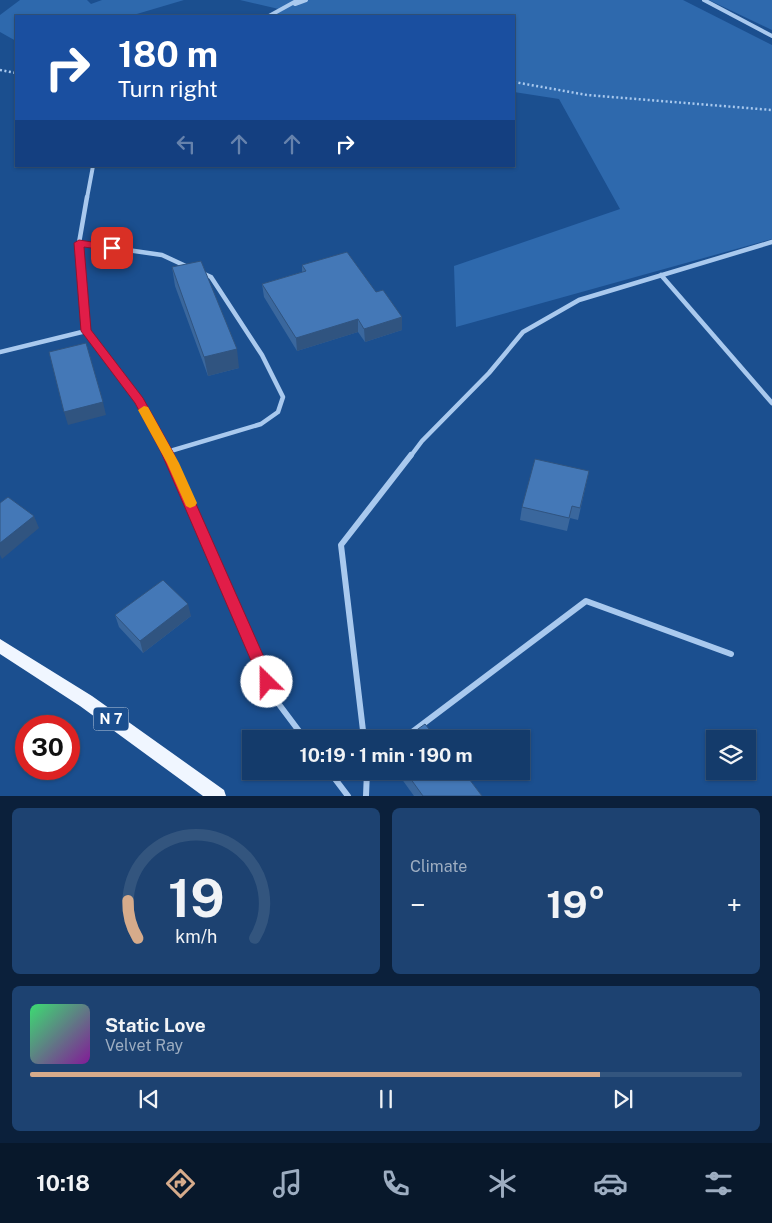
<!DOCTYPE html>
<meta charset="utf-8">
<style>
body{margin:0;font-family:"Public Sans",sans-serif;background:#1d4271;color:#f1f3f6;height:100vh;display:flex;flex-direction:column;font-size:19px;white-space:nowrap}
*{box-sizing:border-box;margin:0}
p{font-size:16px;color:#9dadc1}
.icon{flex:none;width:28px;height:28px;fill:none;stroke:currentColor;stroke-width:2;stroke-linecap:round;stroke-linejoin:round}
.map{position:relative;height:796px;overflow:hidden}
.panel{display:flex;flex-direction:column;gap:12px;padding:12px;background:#0b203b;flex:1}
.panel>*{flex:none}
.top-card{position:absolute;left:15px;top:15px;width:500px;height:152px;border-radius:0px;box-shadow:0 1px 4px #0004,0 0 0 1px #33557e;background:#1a4fa0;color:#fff;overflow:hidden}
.buttons{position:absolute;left:706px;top:730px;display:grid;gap:10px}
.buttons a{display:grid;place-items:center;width:50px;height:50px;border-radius:0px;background:#143b6b;box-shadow:0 1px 4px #0004,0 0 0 1px #33557e;font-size:25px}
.speed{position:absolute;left:15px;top:715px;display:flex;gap:10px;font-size:25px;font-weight:700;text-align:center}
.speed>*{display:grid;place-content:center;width:65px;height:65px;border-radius:50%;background:#143b6b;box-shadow:0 1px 4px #0004,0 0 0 1px #33557e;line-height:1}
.speed .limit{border:8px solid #d22;background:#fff;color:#111}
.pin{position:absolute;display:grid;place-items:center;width:42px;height:42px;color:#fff;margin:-21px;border-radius:10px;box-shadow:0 2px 8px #0006}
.me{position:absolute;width:55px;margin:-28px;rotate:337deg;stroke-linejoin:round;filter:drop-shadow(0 0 4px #0008)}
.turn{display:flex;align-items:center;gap:18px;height:105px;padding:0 20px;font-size:22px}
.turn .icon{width:65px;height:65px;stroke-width:2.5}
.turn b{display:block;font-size:35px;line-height:42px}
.lanes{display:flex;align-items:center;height:48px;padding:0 20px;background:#0003;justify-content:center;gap:25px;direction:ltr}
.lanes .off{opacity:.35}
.big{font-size:38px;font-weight:700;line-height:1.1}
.panel .widget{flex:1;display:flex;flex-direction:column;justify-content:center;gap:8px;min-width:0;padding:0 18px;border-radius:8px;background:#1d4271}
.panel .dial{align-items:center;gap:0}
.dial svg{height:130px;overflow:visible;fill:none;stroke:#33557e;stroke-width:7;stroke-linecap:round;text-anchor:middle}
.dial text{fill:#f1f3f6;stroke:none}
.song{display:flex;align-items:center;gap:15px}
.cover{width:60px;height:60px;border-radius:8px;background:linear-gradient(135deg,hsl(140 70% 55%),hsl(290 70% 35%))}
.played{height:5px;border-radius:2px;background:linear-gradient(90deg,#d6ab8b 80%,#33557e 80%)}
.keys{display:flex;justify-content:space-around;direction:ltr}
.heat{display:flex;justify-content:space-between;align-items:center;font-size:28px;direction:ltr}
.panel .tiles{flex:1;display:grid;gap:12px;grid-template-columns:1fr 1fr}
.widget:last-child{grid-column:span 2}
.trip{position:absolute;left:242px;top:730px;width:288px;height:50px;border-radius:0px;background:#143b6b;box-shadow:0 1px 4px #0004,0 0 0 1px #33557e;font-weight:700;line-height:50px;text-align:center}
.menu{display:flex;height:80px;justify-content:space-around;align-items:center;background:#08182b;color:#9dadc1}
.menu .icon{width:35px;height:35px}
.menu .selected{color:#d6ab8b}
.menu b{font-size:22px;color:#f1f3f6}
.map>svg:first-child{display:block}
.green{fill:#2e69ad}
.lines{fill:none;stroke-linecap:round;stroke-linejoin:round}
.path{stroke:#a9c9ee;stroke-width:2.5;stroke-dasharray:2 2.5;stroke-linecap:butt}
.minor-far2{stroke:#a9c9ee;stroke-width:4}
.minor-far1{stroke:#a9c9ee;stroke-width:4.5}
.minor{stroke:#a9c9ee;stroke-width:6}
.primary{fill:#f0f6ff;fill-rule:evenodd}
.wall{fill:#3a679d}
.shaded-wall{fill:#305480}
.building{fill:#4478b7;stroke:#305480}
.route{fill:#e11d48;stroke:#92132f}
.slow{fill:#f59e0b}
.labels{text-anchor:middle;stroke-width:4;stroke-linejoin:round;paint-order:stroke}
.shield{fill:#1b4f8f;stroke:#bbcadd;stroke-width:1}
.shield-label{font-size:14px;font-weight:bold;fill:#fff}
</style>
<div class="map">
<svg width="772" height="796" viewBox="0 0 772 796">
<rect width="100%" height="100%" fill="#1b4f8f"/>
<!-- green -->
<path class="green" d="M20,0H87L91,4L102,0H184L130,16H16V41L0,32V15Z
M240,0H683L772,45V239L456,327L454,266L620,209L559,99L514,92V16H272L283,10Z
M709,0H772V30Z"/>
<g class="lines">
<!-- path -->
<path class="path" d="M0,70L16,73
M514,82L587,95L772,110"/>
<!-- minor-far2 -->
<path class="minor-far2" d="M704,0L772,36
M295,4L306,0
M269,16L298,0
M87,198L93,166"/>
<!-- minor-far1 -->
<path class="minor-far1" d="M87,197L79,243L86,331L139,401L169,457
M79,243L162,255L190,268
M661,275L772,403
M0,352L86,331
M167,452L261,424L278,412L283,397L262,355L211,277L202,273
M410,457L422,441L489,373L523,332L579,300L772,242"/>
<!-- minor -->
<path class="minor" d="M168,455L275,699L305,739
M364,739L341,545L411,455
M403,739L586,601L731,654
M329,771L348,796
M366,796L367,771"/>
<!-- primary -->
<path class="primary" d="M0,639L92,696L224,790L226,796H203L80,706L0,654Z"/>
</g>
<!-- wall -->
<path class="wall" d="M302,265L376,292L402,317V330L365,342L358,332L297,351L264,297L262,284L302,272Z
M172,267L239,368L208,376L175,286Z
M589,471L578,520L570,518L567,531L520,520L522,507Z
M115,615L191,616L143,653L119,627Z
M396,771H463L482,796H414Z"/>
<!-- shaded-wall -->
<path class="shaded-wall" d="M402,317V330L365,342L364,329Z
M358,319V332L297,351L296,338Z
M237,349L239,368L208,376L204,357Z
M103,402L106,415L68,425L64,412Z
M34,516L39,528L2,559L0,555V543Z
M188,604L191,616L143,653L140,641Z"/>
<!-- building -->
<path class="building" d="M347,252L376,292L383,290L402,317L364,329L358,319L296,338L262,284L306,271L302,265Z
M201,261L237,349L204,357L172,267Z
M86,343L103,402L64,412L49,352Z
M535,459L589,471L580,508L572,506L569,518L522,507Z
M8,497L34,516L0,543V503Z
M163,580L188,604L140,641L115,615Z
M425,724L437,739H404Z
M405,771H463L482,796H423Z"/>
<!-- route -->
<path class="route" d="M79,240L112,245L117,248L112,251L84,247L91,330L143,398L173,452L275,682L273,686L267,688L262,686L161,452L135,403L81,331L74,243Z"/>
<!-- slow -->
<path class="slow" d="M144,406L148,407L179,463L197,503L195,506L190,508L186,506L167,463L138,410Z"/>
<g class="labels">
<!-- shield labels -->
<rect class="shield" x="93.5" y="707.5" width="35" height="23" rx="4"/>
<g class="shield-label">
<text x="111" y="724">N 7</text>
</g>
</g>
</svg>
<div class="buttons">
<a><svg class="icon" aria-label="layers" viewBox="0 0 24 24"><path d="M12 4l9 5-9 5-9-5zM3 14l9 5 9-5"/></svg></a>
</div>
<div class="speed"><div class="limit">30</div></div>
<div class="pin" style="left:112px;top:248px;background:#d93025"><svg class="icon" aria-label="arrive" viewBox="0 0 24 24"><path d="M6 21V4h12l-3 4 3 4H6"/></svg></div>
<svg class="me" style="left:267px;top:682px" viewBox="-20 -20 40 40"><circle r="19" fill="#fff"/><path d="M0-13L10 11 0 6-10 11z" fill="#e11d48"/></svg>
<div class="trip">10:19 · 1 min · 190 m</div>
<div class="top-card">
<div class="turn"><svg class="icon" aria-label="right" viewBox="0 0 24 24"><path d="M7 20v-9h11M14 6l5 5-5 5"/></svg><div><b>180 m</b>Turn right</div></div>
<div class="lanes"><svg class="icon off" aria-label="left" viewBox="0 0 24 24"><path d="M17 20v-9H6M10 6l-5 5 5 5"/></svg><svg class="icon off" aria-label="ahead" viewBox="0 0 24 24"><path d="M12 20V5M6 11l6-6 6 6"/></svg><svg class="icon off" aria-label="ahead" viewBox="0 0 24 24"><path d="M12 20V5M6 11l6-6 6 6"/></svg><svg class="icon" aria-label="right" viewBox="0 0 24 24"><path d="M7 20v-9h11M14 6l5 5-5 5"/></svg></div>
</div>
</div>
<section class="panel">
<div class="tiles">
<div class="widget dial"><svg viewBox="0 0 100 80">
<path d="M14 69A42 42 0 1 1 86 69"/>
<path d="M14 69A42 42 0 0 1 8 46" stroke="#d6ab8b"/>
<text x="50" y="56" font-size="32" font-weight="700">19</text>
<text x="50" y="72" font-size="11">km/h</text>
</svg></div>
<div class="widget"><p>Climate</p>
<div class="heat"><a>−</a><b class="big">19°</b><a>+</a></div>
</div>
<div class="widget">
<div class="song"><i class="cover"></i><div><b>Static Love</b><p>Velvet Ray</p></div></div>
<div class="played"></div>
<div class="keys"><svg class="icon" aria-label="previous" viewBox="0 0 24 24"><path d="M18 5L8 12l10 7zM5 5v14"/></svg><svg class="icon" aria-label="pause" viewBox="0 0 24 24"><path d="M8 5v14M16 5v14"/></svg><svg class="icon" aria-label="next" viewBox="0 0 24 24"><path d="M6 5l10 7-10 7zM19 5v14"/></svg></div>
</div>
</div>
</section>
<nav class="menu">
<b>10:18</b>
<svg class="icon selected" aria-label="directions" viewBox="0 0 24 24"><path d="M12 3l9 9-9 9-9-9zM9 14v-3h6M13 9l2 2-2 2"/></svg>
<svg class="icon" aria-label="music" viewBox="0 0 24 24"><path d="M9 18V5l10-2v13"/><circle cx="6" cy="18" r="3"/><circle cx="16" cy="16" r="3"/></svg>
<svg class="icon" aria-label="phone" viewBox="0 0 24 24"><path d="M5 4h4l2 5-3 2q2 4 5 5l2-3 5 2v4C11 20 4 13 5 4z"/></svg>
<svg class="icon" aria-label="climate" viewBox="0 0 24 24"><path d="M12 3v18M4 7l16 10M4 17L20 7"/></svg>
<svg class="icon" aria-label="car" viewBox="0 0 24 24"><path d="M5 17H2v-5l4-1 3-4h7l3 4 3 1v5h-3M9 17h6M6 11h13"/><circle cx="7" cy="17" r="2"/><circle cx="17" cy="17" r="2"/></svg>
<svg class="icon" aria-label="filters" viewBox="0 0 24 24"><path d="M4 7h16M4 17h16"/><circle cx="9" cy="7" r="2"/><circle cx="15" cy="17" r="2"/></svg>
</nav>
